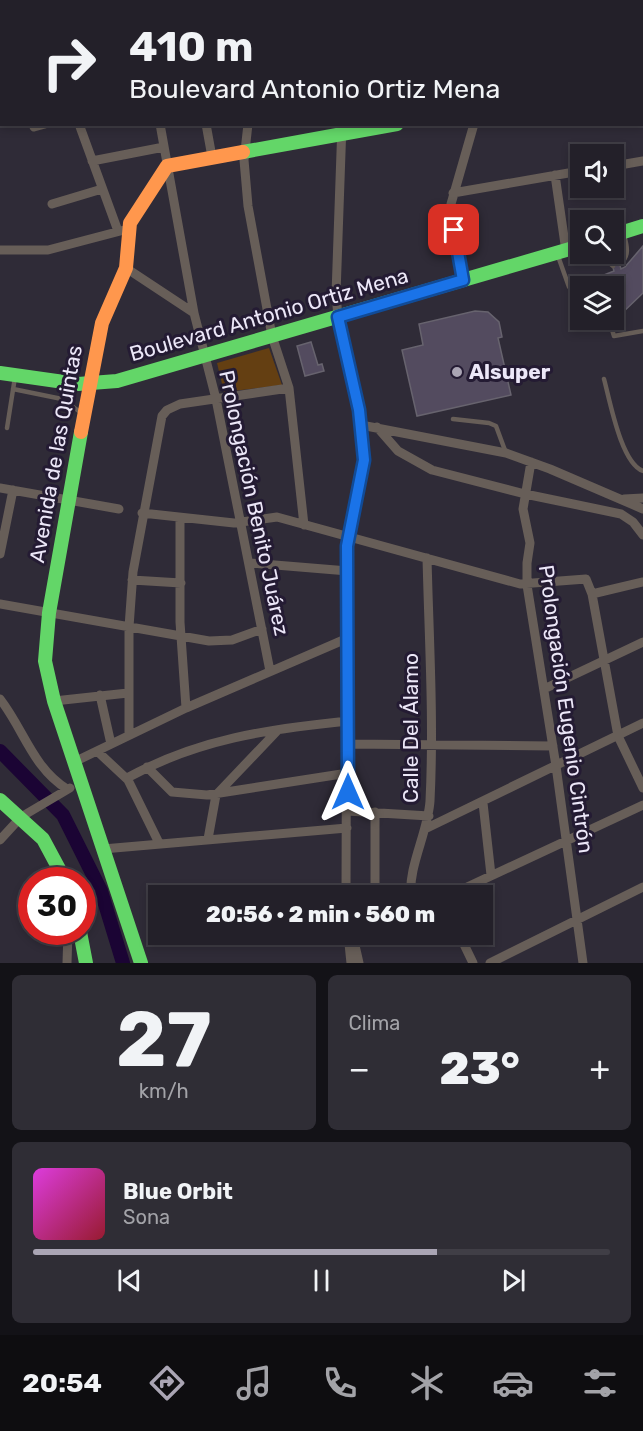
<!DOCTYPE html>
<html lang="es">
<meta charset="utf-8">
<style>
body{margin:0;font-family:Rubik,sans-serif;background:#2f2d35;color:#f1f3f6;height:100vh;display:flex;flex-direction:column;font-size:22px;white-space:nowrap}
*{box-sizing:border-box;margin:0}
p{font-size:20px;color:#a3a3a8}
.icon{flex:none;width:33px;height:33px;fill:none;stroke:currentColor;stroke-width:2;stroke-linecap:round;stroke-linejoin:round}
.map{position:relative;height:963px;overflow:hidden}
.drawer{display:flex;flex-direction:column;gap:12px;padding:12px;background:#131217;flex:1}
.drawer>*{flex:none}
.banner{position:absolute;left:0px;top:0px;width:644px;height:126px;box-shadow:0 3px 9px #0003,0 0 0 2px #403e46;background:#232029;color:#f1f3f6;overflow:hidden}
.controls{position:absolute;left:570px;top:144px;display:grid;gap:12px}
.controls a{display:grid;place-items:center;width:54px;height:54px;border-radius:0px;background:#232029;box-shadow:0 3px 9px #0003,0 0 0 2px #403e46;font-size:30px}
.speed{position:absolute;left:18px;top:867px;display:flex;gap:12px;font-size:30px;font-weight:700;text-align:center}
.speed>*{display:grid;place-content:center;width:78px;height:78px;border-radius:50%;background:#232029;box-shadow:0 3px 9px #0003,0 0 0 2px #403e46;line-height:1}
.speed .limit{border:9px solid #d22;background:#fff;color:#111}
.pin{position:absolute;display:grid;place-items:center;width:51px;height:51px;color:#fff;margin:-26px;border-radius:12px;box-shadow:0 3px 9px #0006}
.me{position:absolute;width:66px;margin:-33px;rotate:0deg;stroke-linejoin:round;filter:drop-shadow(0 0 4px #0008)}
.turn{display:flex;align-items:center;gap:21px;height:126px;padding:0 30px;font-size:27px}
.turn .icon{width:78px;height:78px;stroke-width:2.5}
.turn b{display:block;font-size:42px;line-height:51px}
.big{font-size:45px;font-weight:800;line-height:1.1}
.drawer .card{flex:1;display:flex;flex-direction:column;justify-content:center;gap:9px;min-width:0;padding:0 21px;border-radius:9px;background:#2f2d35}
.drawer .dial{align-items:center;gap:0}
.dial b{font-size:78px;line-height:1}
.song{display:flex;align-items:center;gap:18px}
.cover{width:72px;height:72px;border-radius:9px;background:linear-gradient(135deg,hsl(300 70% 55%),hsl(350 70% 35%))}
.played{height:6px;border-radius:3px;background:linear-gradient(90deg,#aaa5b4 70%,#403e46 70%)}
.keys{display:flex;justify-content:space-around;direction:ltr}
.heat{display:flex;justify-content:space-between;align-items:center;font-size:33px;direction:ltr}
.drawer .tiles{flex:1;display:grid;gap:12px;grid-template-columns:1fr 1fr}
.card:last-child{grid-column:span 2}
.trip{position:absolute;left:148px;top:885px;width:345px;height:60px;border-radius:0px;background:#232029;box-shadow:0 3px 9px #0003,0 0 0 2px #403e46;font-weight:800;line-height:60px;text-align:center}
.tabs{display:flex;height:96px;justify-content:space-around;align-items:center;background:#0e0d10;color:#a3a3a8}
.tabs .icon{width:42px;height:42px}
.tabs .active{color:#aaa5b4}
.tabs b{font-size:27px;color:#f1f3f6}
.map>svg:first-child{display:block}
.green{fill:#643f12}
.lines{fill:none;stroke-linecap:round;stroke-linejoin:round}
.river{stroke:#1b0434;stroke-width:14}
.building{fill:#534b5f;stroke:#67636e;stroke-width:1.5}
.lane{stroke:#675e58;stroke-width:4.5}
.street{stroke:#675e58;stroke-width:9}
.fast{stroke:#63d668;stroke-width:14}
.slow{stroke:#ff974d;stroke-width:14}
.route-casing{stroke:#114b97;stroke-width:15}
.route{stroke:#1a73e8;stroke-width:10}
.poi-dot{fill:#aaa5b4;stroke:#241b33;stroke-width:2}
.labels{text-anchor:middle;stroke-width:6;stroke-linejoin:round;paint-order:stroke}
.street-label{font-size:21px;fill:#ece7f8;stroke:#241b33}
.poi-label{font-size:21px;font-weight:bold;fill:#ece7f8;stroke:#241b33;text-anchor:start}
</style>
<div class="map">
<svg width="643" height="963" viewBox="0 0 643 963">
<rect width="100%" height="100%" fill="#2f2b37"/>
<!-- green -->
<path class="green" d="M269,348L282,385L224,392L217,363Z"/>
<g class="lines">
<!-- river -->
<path class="river" d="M0,751L63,815L101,891L123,963"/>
</g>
<!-- building -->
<path class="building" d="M643,246V293L619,316L614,311V286H604L607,284L604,275L614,271L612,264L619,262L621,269L625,267Z
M475,311L488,312L499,322L502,337L498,338L511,395L417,416L402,350L423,345L419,324Z
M311,342L318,365L322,364L324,371L305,376L297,346Z"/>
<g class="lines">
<!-- lane -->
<path class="lane" d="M599,254L613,266
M558,256L569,287L580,288
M620,264C630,256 627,246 624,235
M592,286H597
M609,320L614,336L643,331
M604,379C610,401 621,463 643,471
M13,389L62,399L83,414
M453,419L489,423L496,426L506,453
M7,428L15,377"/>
<!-- street -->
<path class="street" d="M33,0V2
M136,0V2
M185,0V2
M271,2V0
M348,2V0
M513,2V0
M604,2L610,0
M642,53L643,52
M79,124L118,231
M160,124L194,313L216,399L270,671
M206,124L212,157
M248,124L244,160L248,206L272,336L289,388L304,525
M342,124L336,294L338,317L359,410L364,460L347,547L346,896
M34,127L45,124
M92,161L164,147
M614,166L643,161
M555,175L566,251
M453,193L580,171
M52,204L102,189
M0,250H48L128,229
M126,268L194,313
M463,280L451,204L474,124
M361,425L506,453L550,469L643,509
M377,427L398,451L432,470L525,494L621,514L633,522L643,535
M531,462L523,509L530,543L527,563V585L556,766L583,963
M0,488L119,509
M624,499L643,498
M142,513L234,523L277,517L520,584L586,579L592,594L618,736L643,788
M180,518V622L186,708
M0,554L13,490
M250,563L348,571
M132,580L181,583
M592,594L643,582
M0,604L209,641L232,640L262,629
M544,689L643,642
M100,695L111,744
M0,699C24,730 33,768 67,789
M54,701L128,693
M129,735V627L133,572L162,416L167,410L180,404L289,388
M348,744L553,746
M97,751L128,780L159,843
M74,762L186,708L348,638
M147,767L172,792L207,795L348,773
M127,778C198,739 268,729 348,721
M483,803L491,875
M347,811L429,816
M427,828L643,723
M208,839L216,795L278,730
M0,840L21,817L70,788
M103,849L347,828
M375,892V812
M411,896C408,867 428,832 430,801C434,720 429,639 427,558
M448,896L643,805
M348,934L351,963
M459,934L473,963
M354,941L359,963
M350,943L367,934
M67,963L68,932
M490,963L643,887"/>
<!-- fast -->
<path class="fast" d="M642,80H643
M243,152L397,124
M614,235L643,226
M0,373L78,384L117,381L580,246
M81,432L49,613L45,661L54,701L141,963
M0,800L43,839L65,880
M80,932L86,963"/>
<!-- slow -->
<path class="slow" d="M81,432L102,323L126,268L130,223L167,166L243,152"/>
</g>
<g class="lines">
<defs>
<path id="route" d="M348,792L347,546L364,460L359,410L338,317L463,280L454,230"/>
</defs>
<!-- route casing -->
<use href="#route" class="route-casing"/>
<!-- route -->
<use href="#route" class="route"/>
</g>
<!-- markers -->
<circle class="poi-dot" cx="457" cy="372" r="6"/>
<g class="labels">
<!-- street labels -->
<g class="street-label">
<text transform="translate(269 315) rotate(-16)" y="7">Boulevard Antonio Ortiz Mena</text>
<text transform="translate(56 454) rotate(-80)" y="7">Avenida de las Quintas</text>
<text transform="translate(254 503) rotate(78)" y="7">Prolongación Benito Juárez</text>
<text transform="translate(566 709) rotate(82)" y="7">Prolongación Eugenio Cintrón</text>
<text transform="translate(411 728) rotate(-90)" y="7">Calle Del Álamo</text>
</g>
<!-- poi labels -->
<g class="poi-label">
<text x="469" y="379">Alsuper</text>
</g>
</g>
</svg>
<div class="controls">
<a><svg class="icon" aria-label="sound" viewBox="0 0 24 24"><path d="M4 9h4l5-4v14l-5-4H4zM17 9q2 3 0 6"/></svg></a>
<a><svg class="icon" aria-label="search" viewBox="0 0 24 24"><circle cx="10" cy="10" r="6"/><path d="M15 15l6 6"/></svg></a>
<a><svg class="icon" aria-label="layers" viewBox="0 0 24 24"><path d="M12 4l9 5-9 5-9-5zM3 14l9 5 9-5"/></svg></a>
</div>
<div class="speed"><div class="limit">30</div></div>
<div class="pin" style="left:454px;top:230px;background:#d93025"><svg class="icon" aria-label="arrive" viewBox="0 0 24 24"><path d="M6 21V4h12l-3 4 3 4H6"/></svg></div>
<svg class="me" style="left:348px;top:792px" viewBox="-20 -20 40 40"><path d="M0-17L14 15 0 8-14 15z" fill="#1a73e8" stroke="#fff" stroke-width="4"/></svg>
<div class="trip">20:56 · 2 min · 560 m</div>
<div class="banner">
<div class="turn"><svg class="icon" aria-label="right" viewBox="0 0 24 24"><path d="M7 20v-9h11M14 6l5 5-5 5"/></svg><div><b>410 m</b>Boulevard Antonio Ortiz Mena</div></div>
</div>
</div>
<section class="drawer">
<div class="tiles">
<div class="card dial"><b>27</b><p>km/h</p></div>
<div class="card"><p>Clima</p>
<div class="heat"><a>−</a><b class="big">23°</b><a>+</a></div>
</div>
<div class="card">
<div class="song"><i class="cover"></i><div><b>Blue Orbit</b><p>Sona</p></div></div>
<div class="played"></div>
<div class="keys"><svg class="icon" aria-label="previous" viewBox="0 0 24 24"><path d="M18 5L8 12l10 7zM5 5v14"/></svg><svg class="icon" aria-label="pause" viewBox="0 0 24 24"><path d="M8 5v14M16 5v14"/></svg><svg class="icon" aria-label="next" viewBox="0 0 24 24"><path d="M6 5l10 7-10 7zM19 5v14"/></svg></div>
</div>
</div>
</section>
<nav class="tabs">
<b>20:54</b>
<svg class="icon active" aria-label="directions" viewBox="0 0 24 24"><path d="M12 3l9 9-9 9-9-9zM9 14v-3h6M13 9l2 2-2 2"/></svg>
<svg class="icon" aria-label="music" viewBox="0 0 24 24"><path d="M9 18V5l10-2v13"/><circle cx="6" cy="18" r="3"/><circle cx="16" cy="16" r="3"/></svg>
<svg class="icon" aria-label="phone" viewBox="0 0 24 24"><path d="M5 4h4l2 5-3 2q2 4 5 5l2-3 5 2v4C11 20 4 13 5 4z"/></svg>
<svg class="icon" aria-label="climate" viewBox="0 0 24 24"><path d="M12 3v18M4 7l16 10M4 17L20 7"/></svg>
<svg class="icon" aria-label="car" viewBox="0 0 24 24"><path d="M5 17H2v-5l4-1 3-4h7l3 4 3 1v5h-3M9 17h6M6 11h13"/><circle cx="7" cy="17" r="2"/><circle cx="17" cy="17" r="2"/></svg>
<svg class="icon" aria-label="filters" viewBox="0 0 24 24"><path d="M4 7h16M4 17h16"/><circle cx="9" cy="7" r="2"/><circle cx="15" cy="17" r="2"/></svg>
</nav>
